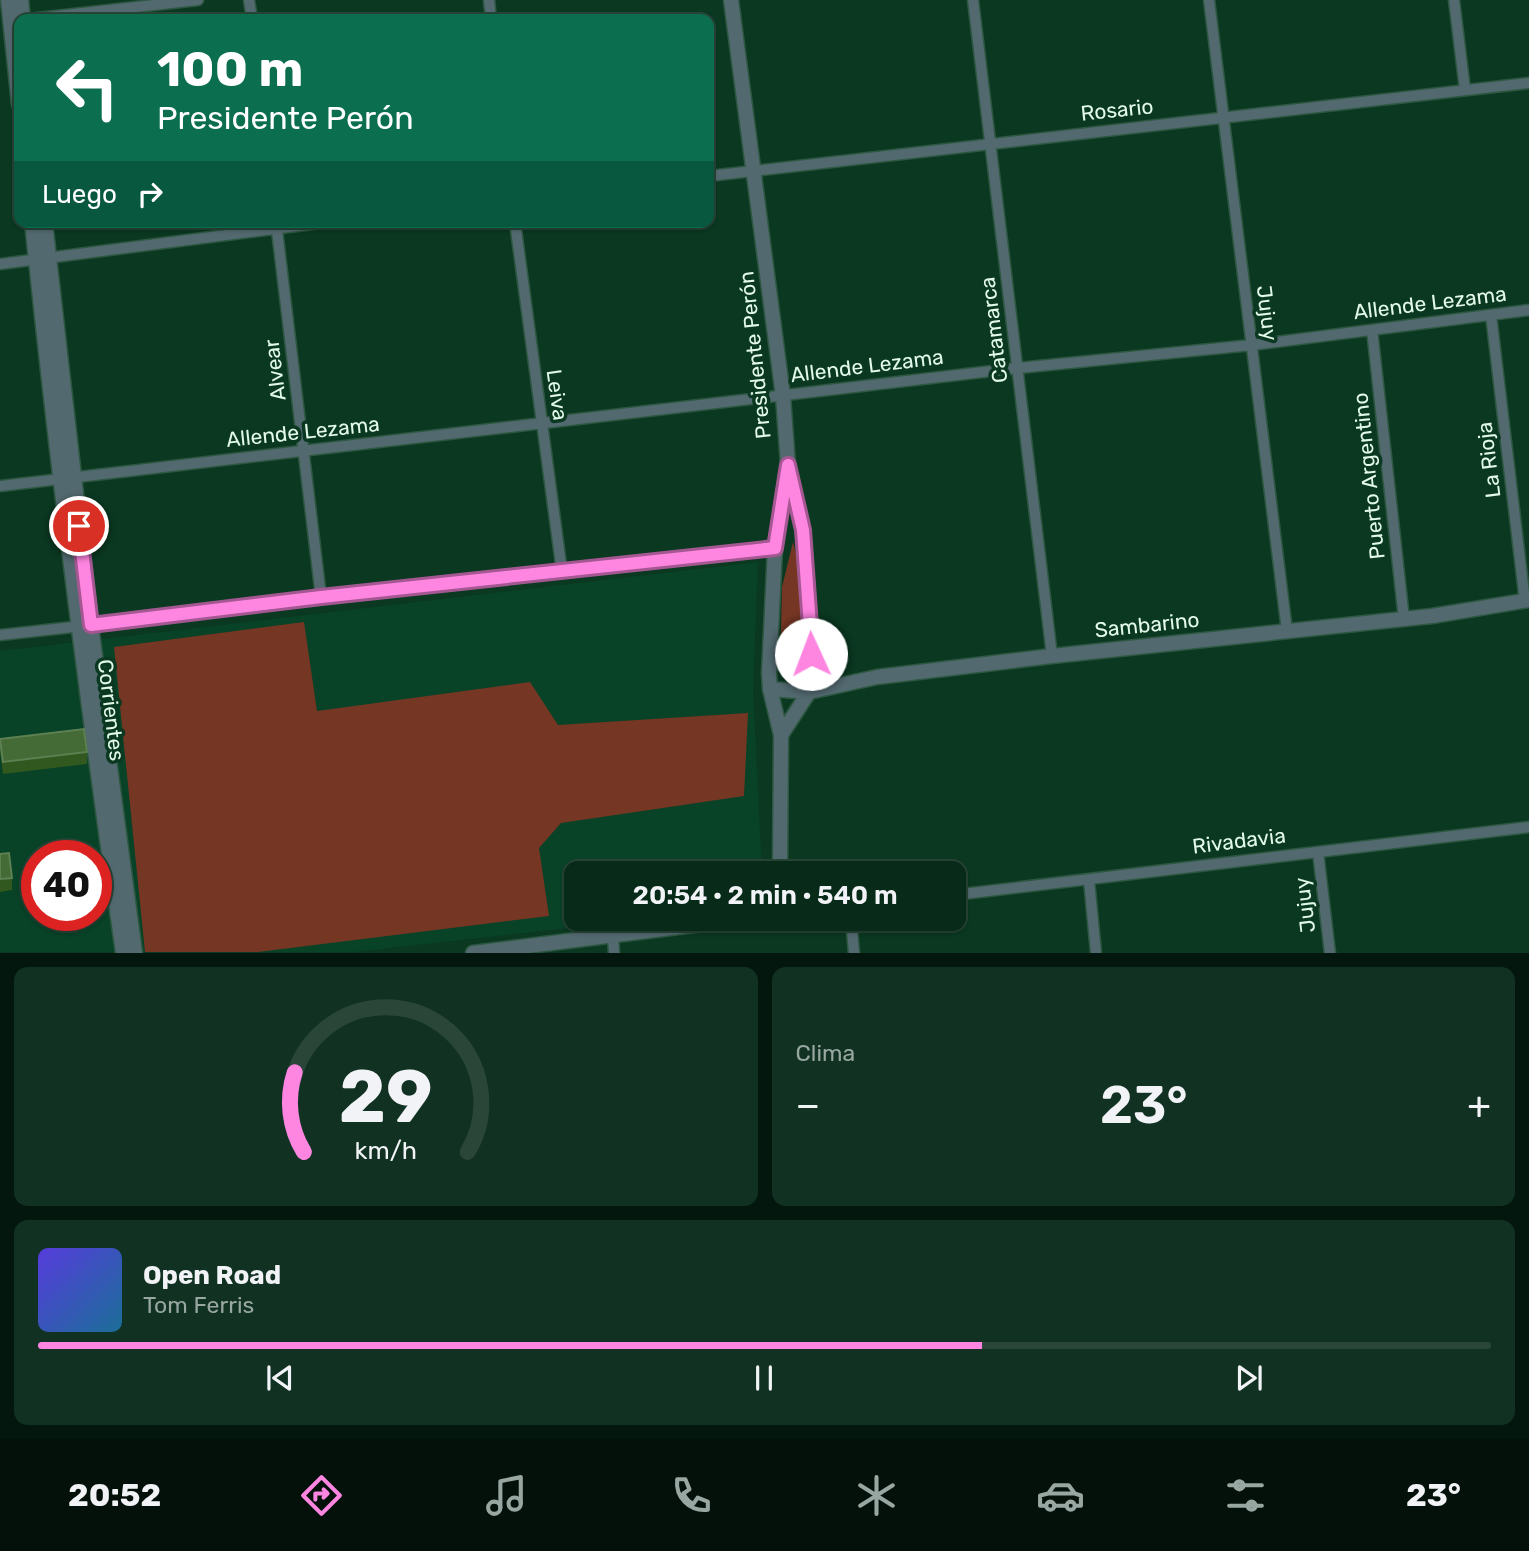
<!DOCTYPE html>
<html lang="es">
<meta charset="utf-8">
<style>
body{margin:0;font-family:Rubik,sans-serif;background:#113222;color:#f1f3f6;height:100vh;display:flex;flex-direction:column;font-size:26px;white-space:nowrap}
*{box-sizing:border-box;margin:0}
p{font-size:23px;color:#98a7a2}
.icon{flex:none;width:38px;height:38px;fill:none;stroke:currentColor;stroke-width:2;stroke-linecap:round;stroke-linejoin:round}
.map{position:relative;height:953px;overflow:hidden}
.side{display:flex;flex-direction:column;gap:14px;padding:14px;background:#04170e;flex:1}
.side>*{flex:none}
.hud{position:absolute;left:14px;top:14px;width:700px;height:214px;border-radius:14px;box-shadow:0 2px 5px #0004,0 0 0 2px #294638;background:#0b6e4f;color:#fff;overflow:hidden}
.speed{position:absolute;left:21px;top:840px;display:flex;gap:14px;font-size:35px;font-weight:700;text-align:center}
.speed>*{display:grid;place-content:center;width:91px;height:91px;border-radius:50%;background:#082a19;box-shadow:0 2px 5px #0004,0 0 0 2px #294638;line-height:1}
.speed .limit{border:10px solid #d22;background:#fff;color:#111}
.pin{position:absolute;display:grid;place-items:center;width:60px;height:60px;color:#fff;margin:-30px;border:4px solid #fff;border-radius:50%;box-shadow:0 2px 7px #0007}
.me{position:absolute;width:77px;margin:-38px;rotate:358deg;stroke-linejoin:round;filter:drop-shadow(0 0 5px #0008)}
.turn{display:flex;align-items:center;gap:24px;height:147px;padding:0 28px;font-size:32px}
.turn .icon{width:91px;height:91px;stroke-width:2.5}
.turn b{display:block;font-size:49px;line-height:60px}
.then{display:flex;align-items:center;height:66px;padding:0 28px;background:#0003;gap:14px;font-size:26px}
.big{font-size:52px;font-weight:600;line-height:1.1}
.side .widget{flex:1;display:flex;flex-direction:column;justify-content:center;gap:10px;min-width:0;padding:0 24px;border-radius:14px;background:#113222}
.side .dial{align-items:center;gap:0}
.dial svg{height:182px;overflow:visible;fill:none;stroke:#294638;stroke-width:7;stroke-linecap:round;text-anchor:middle}
.dial text{fill:#f1f3f6;stroke:none}
.song{display:flex;align-items:center;gap:21px}
.cover{width:84px;height:84px;border-radius:10px;background:linear-gradient(135deg,hsl(250 70% 55%),hsl(200 70% 35%))}
.played{height:7px;border-radius:4px;background:linear-gradient(90deg,#fe86e1 65%,#294638 65%)}
.keys{display:flex;justify-content:space-around;direction:ltr}
.heat{display:flex;justify-content:space-between;align-items:center;font-size:38px;direction:ltr}
.side .tiles{flex:1;display:grid;gap:14px;grid-template-columns:1fr 1fr}
.widget:last-child{grid-column:span 2}
.trip{position:absolute;left:564px;top:861px;width:402px;height:70px;border-radius:14px;background:#082a19;box-shadow:0 2px 5px #0004,0 0 0 2px #294638;font-weight:600;line-height:70px;text-align:center}
.tabs{display:flex;height:112px;justify-content:space-around;align-items:center;background:#03110a;color:#98a7a2}
.tabs .icon{width:49px;height:49px}
.tabs .active{color:#fe86e1}
.tabs b{font-size:32px;color:#f1f3f6}
.map>svg:first-child{display:block}
.built{fill:#084227;fill-rule:evenodd}
.green{fill:#753623}
.lines{fill:none;stroke-linecap:round;stroke-linejoin:round}
.minor-casing{stroke:#2d5741;stroke-width:13}
.tertiary-casing{stroke:#2d5741;stroke-width:17}
.minor{stroke:#52696f;stroke-width:10}
.tertiary{stroke:#52696f;stroke-width:14}
.wall{fill:#31581f}
.building{fill:#446a35;stroke:#5d8052;stroke-width:2}
.route-casing{stroke:#a55792;stroke-width:18}
.route{stroke:#fe86e1;stroke-width:12}
.labels{text-anchor:middle;stroke-width:7;stroke-linejoin:round;paint-order:stroke}
.street-label{font-size:21px;fill:#e3faeb;stroke:#0a3821}
</style>
<div class="map">
<svg width="1529" height="953" viewBox="0 0 1529 953">
<rect width="100%" height="100%" fill="#0a3821"/>
<!-- built -->
<path class="built" d="M758,562L753,689L762,873H576V919H647L354,952H0V651ZM37,856H96V915H37Z"/>
<!-- green -->
<path class="green" d="M793,542L801,573L805,672H780L782,587Z
M304,622L317,711L530,682L558,725L748,713L744,796L561,823L539,848L549,916L258,952H145L114,647Z"/>
<g class="lines">
<defs>
<path id="minor" d="M249,0L252,19
M489,0L491,19
M973,0L1052,656
M1209,0L1287,631
M1454,0L1465,90
M29,19L198,0
M709,176L1529,83
M276,222L321,597
M515,222L562,572
M0,264L328,222
M1491,315L1525,602
M1372,330L1404,619
M0,486L1018,368L1252,345L1529,310
M0,635L91,625L321,597L775,548
M1318,852L1330,953
M1089,880L1096,953
M954,895L1529,827
M851,919L854,953
M613,936L614,953"/>
<path id="tertiary" d="M8,0L19,104
M21,0L23,19
M731,0L783,396L788,465L775,548L769,673L770,689L781,735L780,873
M32,222C57,466 88,710 123,953
M45,222L91,625L135,953
M770,689L809,692L877,677L1052,656L1432,616L1529,600
M781,735L809,692L810,668L811,639L803,530L790,474
M473,953L742,919"/>
</defs>
<!-- minor casing -->
<use href="#minor" class="minor-casing"/>
<!-- tertiary casing -->
<use href="#tertiary" class="tertiary-casing"/>
<!-- minor -->
<use href="#minor" class="minor"/>
<!-- tertiary -->
<use href="#tertiary" class="tertiary"/>
</g>
<!-- wall -->
<path class="wall" d="M0,739L87,752V764L3,774L0,751Z
M0,854L12,878V890L0,892Z"/>
<!-- building -->
<path class="building" d="M84,729L87,752L3,762L0,739Z
M9,853L12,878L0,879V854Z"/>
<g class="lines">
<defs>
<path id="route" d="M79,526L91,625L321,597L775,548L788,465L803,530L811,639V654"/>
</defs>
<!-- route casing -->
<use href="#route" class="route-casing"/>
<!-- route -->
<use href="#route" class="route"/>
</g>
<g class="labels">
<!-- street labels -->
<g class="street-label">
<text transform="translate(1117 110) rotate(-6)" y="7">Rosario</text>
<text transform="translate(1430 303) rotate(-7)" y="7">Allende Lezama</text>
<text transform="translate(1267 313) rotate(83)" y="7">Jujuy</text>
<text transform="translate(994 330) rotate(-97)" y="7">Catamarca</text>
<text transform="translate(755 355) rotate(-96)" y="7">Presidente Perón</text>
<text transform="translate(867 366) rotate(-7)" y="7">Allende Lezama</text>
<text transform="translate(275 370) rotate(-97)" y="7">Alvear</text>
<text transform="translate(557 395) rotate(82)" y="7">Leiva</text>
<text transform="translate(303 432) rotate(-6)" y="7">Allende Lezama</text>
<text transform="translate(1489 460) rotate(-97)" y="7">La Rioja</text>
<text transform="translate(1369 476) rotate(-96)" y="7">Puerto Argentino</text>
<text transform="translate(1147 625) rotate(-6)" y="7">Sambarino</text>
<text transform="translate(111 710) rotate(83)" y="7">Corrientes</text>
<text transform="translate(1239 841) rotate(-7)" y="7">Rivadavia</text>
<text transform="translate(1305 905) rotate(-97)" y="7">Jujuy</text>
</g>
</g>
</svg>
<div class="speed"><div class="limit">40</div></div>
<div class="pin" style="left:79px;top:526px;background:#d93025"><svg class="icon" aria-label="arrive" viewBox="0 0 24 24"><path d="M6 21V4h12l-3 4 3 4H6"/></svg></div>
<svg class="me" style="left:811px;top:654px" viewBox="-20 -20 40 40"><circle r="19" fill="#fff"/><path d="M0-13L10 11 0 6-10 11z" fill="#fe86e1"/></svg>
<div class="trip">20:54 · 2 min · 540 m</div>
<div class="hud">
<div class="turn"><svg class="icon" aria-label="left" viewBox="0 0 24 24"><path d="M17 20v-9H6M10 6l-5 5 5 5"/></svg><div><b>100 m</b>Presidente Perón</div></div>
<div class="then">Luego<svg class="icon" aria-label="right" viewBox="0 0 24 24"><path d="M7 20v-9h11M14 6l5 5-5 5"/></svg></div>
</div>
</div>
<section class="side">
<div class="tiles">
<div class="widget dial"><svg viewBox="0 0 100 80">
<path d="M14 69A42 42 0 1 1 86 69"/>
<path d="M14 69A42 42 0 0 1 10 34" stroke="#fe86e1"/>
<text x="50" y="56" font-size="32" font-weight="700">29</text>
<text x="50" y="72" font-size="11">km/h</text>
</svg></div>
<div class="widget"><p>Clima</p>
<div class="heat"><a>−</a><b class="big">23°</b><a>+</a></div>
</div>
<div class="widget">
<div class="song"><i class="cover"></i><div><b>Open Road</b><p>Tom Ferris</p></div></div>
<div class="played"></div>
<div class="keys"><svg class="icon" aria-label="previous" viewBox="0 0 24 24"><path d="M18 5L8 12l10 7zM5 5v14"/></svg><svg class="icon" aria-label="pause" viewBox="0 0 24 24"><path d="M8 5v14M16 5v14"/></svg><svg class="icon" aria-label="next" viewBox="0 0 24 24"><path d="M6 5l10 7-10 7zM19 5v14"/></svg></div>
</div>
</div>
</section>
<nav class="tabs">
<b>20:52</b>
<svg class="icon active" aria-label="directions" viewBox="0 0 24 24"><path d="M12 3l9 9-9 9-9-9zM9 14v-3h6M13 9l2 2-2 2"/></svg>
<svg class="icon" aria-label="music" viewBox="0 0 24 24"><path d="M9 18V5l10-2v13"/><circle cx="6" cy="18" r="3"/><circle cx="16" cy="16" r="3"/></svg>
<svg class="icon" aria-label="phone" viewBox="0 0 24 24"><path d="M5 4h4l2 5-3 2q2 4 5 5l2-3 5 2v4C11 20 4 13 5 4z"/></svg>
<svg class="icon" aria-label="climate" viewBox="0 0 24 24"><path d="M12 3v18M4 7l16 10M4 17L20 7"/></svg>
<svg class="icon" aria-label="car" viewBox="0 0 24 24"><path d="M5 17H2v-5l4-1 3-4h7l3 4 3 1v5h-3M9 17h6M6 11h13"/><circle cx="7" cy="17" r="2"/><circle cx="17" cy="17" r="2"/></svg>
<svg class="icon" aria-label="filters" viewBox="0 0 24 24"><path d="M4 7h16M4 17h16"/><circle cx="9" cy="7" r="2"/><circle cx="15" cy="17" r="2"/></svg>
<b>23°</b>
</nav>
